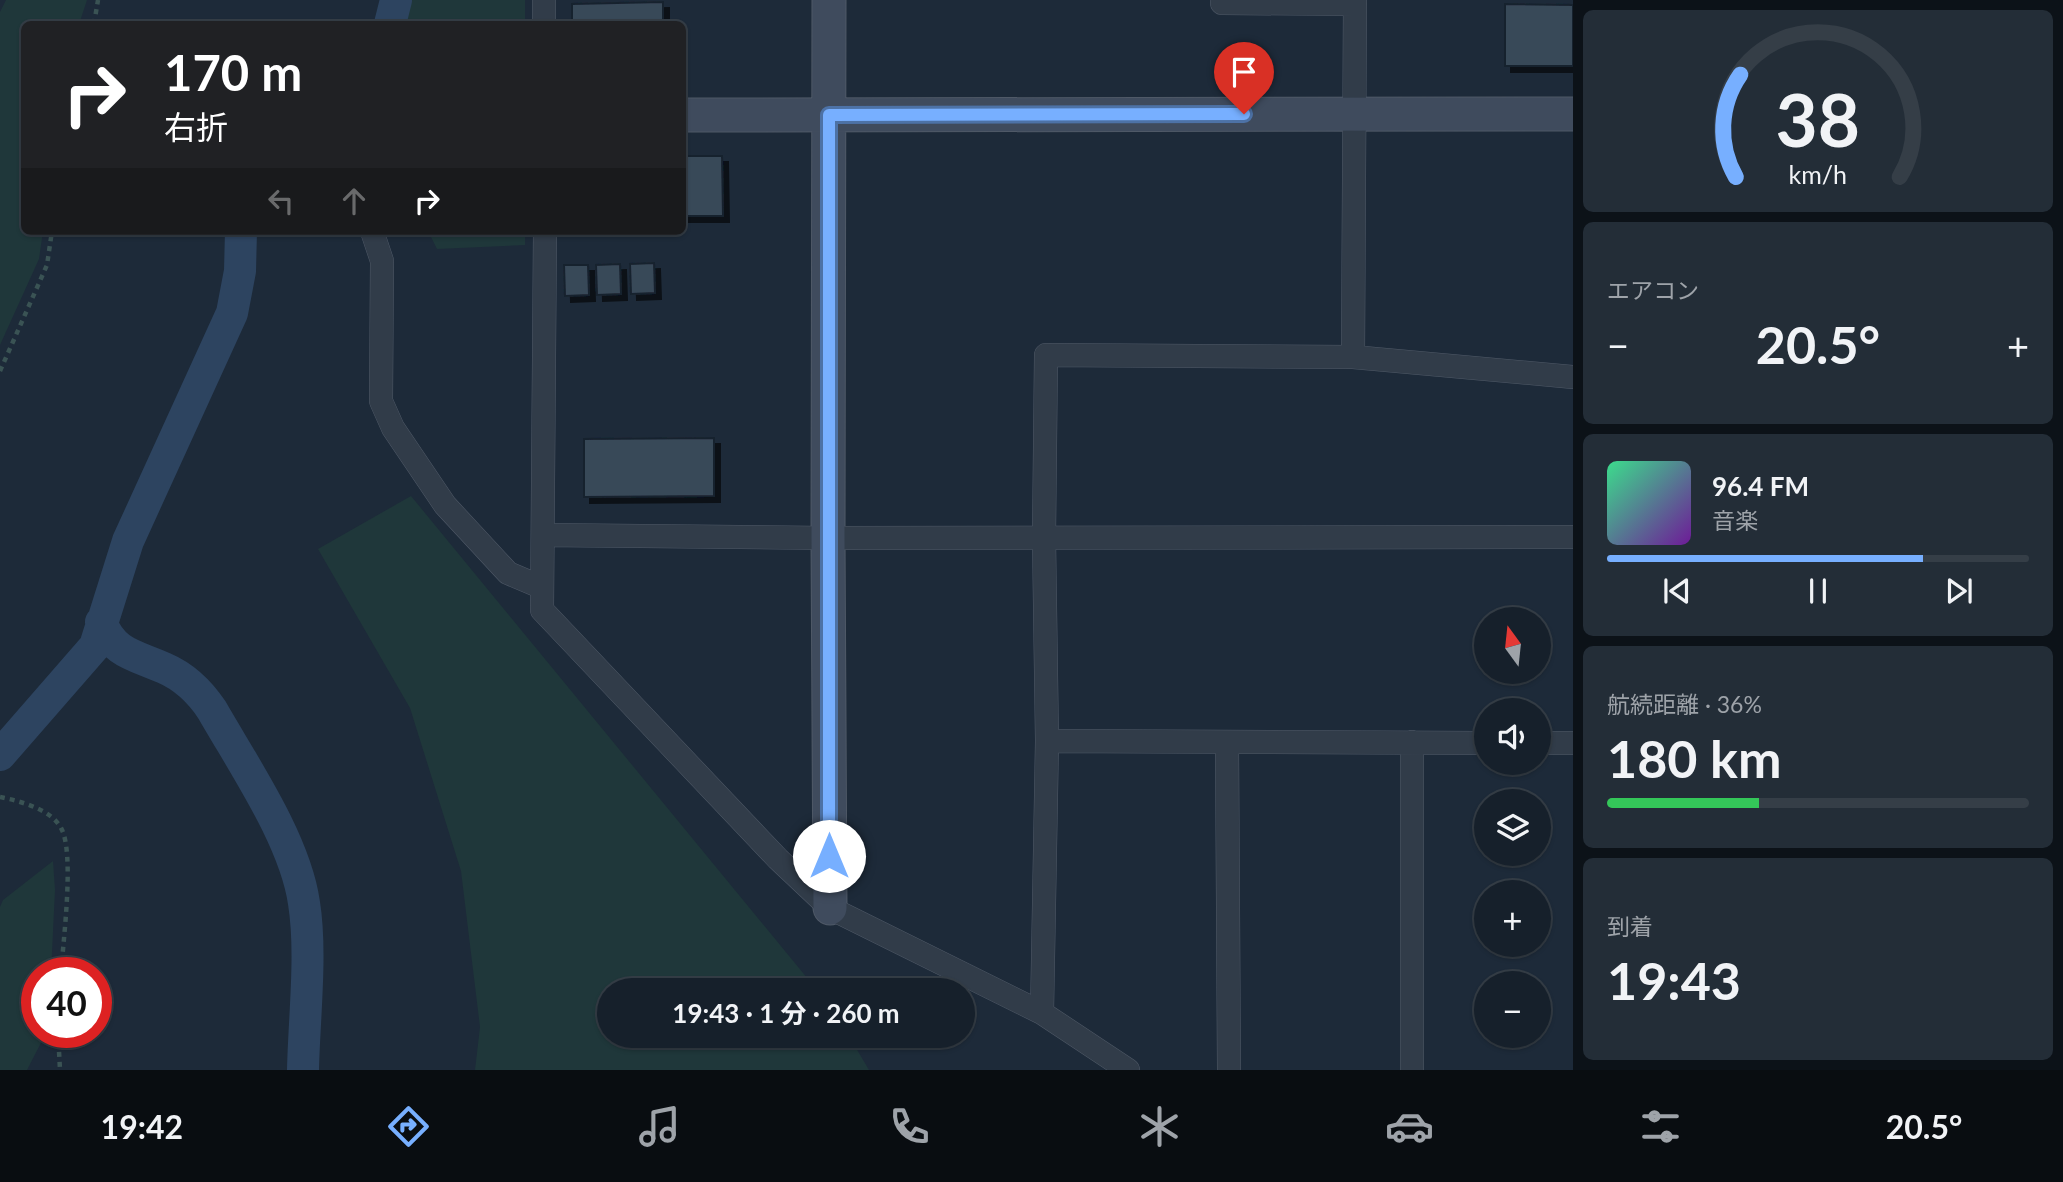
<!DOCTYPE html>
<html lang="ja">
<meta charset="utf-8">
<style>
body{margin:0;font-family:Lato,"Noto Sans JP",sans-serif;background:#232d37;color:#f1f3f6;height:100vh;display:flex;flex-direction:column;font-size:26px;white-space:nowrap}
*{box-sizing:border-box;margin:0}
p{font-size:23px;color:#9ea3a9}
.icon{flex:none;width:38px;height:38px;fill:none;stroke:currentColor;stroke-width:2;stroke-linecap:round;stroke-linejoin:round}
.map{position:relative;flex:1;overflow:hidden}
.details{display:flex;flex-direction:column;gap:10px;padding:10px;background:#0c1218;width:490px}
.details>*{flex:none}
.top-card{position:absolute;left:21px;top:21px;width:665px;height:214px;border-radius:10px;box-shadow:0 2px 5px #0004,0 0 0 2px #353e47;background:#202124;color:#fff;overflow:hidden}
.needle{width:46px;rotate:345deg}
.fabs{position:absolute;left:1474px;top:607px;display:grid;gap:14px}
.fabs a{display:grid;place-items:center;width:77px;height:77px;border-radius:50%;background:#16202b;box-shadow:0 2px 5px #0004,0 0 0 2px #353e47;font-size:35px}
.speed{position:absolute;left:21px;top:957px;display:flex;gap:14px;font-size:35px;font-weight:700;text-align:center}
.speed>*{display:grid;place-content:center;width:91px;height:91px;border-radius:50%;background:#16202b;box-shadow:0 2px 5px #0004,0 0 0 2px #353e47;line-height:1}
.speed .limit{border:10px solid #d22;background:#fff;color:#111}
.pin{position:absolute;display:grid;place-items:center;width:60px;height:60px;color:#fff;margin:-72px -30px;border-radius:50% 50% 50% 0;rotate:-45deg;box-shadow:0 0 7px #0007}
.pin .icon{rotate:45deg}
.me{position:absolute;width:77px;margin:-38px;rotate:0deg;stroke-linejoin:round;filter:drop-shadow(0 0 5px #0008)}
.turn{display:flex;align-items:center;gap:24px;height:147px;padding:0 28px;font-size:32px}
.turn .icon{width:91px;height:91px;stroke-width:2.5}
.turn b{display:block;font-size:49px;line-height:60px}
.lanes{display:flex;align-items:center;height:66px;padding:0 28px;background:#0003;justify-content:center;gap:35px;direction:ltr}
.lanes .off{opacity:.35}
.big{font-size:52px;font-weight:700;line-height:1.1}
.details .tile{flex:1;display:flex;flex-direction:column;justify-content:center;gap:10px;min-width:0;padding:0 24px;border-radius:10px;background:#232d37}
.details .dial{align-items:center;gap:0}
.dial svg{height:182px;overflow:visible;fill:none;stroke:#353e47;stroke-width:7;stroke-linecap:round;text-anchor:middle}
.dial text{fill:#f1f3f6;stroke:none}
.song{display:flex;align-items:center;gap:21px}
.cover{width:84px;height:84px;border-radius:10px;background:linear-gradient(135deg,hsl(150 70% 55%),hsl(280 70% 35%))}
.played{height:7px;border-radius:4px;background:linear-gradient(90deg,#77afff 75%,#353e47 75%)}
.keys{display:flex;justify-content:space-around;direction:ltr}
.heat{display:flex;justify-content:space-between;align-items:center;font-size:38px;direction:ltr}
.charge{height:10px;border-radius:5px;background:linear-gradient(90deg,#34c759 36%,#353e47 0)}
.trip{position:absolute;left:597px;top:978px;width:378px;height:70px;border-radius:35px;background:#16202b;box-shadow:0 2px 5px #0004,0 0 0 2px #353e47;font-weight:700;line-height:70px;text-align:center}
.menu{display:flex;height:112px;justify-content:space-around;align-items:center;background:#090d11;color:#9ea3a9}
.menu .icon{width:49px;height:49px}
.menu .on{color:#77afff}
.menu b{font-size:32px;color:#f1f3f6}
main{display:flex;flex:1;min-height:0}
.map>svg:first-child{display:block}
.green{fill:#1f373a}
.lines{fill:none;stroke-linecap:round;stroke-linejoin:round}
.canal{stroke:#2d4460;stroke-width:32}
.building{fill:#394859;stroke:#19232f;stroke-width:2;filter:url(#shadow)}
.street-casing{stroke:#4f5967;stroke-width:24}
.secondary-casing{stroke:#4f5967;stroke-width:35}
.path{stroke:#3a5354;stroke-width:4.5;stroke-dasharray:5 5;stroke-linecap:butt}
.street{stroke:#313c49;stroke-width:23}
.secondary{stroke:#3f4b5d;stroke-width:33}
.route-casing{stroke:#4d72a6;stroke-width:18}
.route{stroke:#77afff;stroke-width:12}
</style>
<main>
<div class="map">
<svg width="1573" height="1070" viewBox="0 0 1573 1070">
<defs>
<filter id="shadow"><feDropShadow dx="6" dy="6" stdDeviation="0" flood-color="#0009"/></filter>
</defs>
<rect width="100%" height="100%" fill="#1d2a39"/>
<!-- green -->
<path class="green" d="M6,0H87L79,24H24V231H43L39,259L0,345V12Z
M405,0H525V24H398Z
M428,231H525V245L437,249Z
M411,496L817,990H609V1036H849L869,1070H475L480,1027L461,871L410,708L318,549Z
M53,861L55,890L51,973H37V1032L46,1033L27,1070H0V907L3,900Z"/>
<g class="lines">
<!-- canal -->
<path class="canal" d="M390,24L396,0
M101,622C114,654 135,655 164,668C185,677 200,692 212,710C244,766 295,840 304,903C312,953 304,1019 303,1070
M0,755L95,646L128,541L232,313L240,271L241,231"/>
</g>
<!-- building -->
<path class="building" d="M663,2V24H572V4Z
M1505,4L1573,5V66H1505Z
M682,156H722L723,216H682Z
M654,263L655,293L631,294L630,264Z
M620,264L621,294L597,295L596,265Z
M564,265H588L589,295L565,296Z
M714,438V496L584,497V439Z"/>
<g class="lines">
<defs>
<path id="street" d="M544,0V24
M1222,3L1355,4
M372,231L382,261L381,401L393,428L445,505L508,573L541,587
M545,231L542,610L778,859L830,908L1042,1013L1128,1070
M1353,357L1355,0
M543,535L828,538L1573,537
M1047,741L1486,743
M1227,742L1229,1070
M1412,742V1070
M1538,743H1573
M1042,1013L1047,741L1044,538L1046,355L1353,357L1573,377"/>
<path id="secondary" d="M829,0L828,538L830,908
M682,115L1573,114"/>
</defs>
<!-- street casing -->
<use href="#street" class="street-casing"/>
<!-- secondary casing -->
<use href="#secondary" class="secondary-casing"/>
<!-- path -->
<path class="path" d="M94,24L98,0
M0,371L47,265L52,231
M0,797C19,801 51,809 61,828C75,852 63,942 61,973
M58,1032L60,1070"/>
<!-- street -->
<use href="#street" class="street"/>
<!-- secondary -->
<use href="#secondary" class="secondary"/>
</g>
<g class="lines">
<defs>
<path id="route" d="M829,856V115L1244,114"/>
</defs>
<!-- route casing -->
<use href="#route" class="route-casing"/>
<!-- route -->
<use href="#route" class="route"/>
</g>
</svg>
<div class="fabs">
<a><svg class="needle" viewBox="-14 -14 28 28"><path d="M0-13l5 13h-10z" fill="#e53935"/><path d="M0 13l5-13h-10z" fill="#9ea3a9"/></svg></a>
<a><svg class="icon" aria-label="sound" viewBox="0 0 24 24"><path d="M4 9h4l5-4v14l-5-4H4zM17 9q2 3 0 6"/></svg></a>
<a><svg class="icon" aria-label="layers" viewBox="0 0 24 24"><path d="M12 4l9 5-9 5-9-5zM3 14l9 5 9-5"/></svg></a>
<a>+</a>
<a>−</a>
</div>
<div class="speed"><div class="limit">40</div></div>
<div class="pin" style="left:1244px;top:114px;background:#d93025"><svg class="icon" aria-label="arrive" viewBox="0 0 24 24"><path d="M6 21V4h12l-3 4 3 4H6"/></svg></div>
<svg class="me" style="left:829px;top:856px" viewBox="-20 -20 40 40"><circle r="19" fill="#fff"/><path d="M0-13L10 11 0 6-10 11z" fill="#77afff"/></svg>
<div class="trip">19:43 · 1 分 · 260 m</div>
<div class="top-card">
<div class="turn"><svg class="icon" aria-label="right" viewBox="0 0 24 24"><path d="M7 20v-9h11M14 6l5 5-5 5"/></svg><div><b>170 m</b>右折</div></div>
<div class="lanes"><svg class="icon off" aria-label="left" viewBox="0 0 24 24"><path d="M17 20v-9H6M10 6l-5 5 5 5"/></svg><svg class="icon off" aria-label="ahead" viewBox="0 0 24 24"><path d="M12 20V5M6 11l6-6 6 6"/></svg><svg class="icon" aria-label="right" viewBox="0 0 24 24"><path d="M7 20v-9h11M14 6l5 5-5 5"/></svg></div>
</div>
</div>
<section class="details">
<div class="tile dial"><svg viewBox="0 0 100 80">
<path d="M14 69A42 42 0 1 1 86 69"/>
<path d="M14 69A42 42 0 0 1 16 24" stroke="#77afff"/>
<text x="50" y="56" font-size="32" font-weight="700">38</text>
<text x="50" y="72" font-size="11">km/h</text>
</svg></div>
<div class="tile"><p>エアコン</p>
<div class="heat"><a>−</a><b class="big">20.5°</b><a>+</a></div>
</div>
<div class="tile">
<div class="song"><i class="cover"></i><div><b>96.4 FM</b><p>音楽</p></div></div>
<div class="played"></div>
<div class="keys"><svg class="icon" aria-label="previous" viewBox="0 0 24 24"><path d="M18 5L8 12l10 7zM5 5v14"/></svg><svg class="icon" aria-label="pause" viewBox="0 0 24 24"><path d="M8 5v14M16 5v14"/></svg><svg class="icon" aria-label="next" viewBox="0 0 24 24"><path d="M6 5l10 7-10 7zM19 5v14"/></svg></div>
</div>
<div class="tile"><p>航続距離 · 36%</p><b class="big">180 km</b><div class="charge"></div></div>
<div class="tile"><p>到着</p><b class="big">19:43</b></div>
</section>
</main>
<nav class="menu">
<b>19:42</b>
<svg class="icon on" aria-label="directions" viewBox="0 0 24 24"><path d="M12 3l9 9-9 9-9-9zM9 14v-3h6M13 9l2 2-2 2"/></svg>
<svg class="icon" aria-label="music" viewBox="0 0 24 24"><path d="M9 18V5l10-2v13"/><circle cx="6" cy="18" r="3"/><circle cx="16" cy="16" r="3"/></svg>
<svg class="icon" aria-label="phone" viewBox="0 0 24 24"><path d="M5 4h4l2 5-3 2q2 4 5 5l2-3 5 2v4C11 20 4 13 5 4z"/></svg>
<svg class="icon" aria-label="climate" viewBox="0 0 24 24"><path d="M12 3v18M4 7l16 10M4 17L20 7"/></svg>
<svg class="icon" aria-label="car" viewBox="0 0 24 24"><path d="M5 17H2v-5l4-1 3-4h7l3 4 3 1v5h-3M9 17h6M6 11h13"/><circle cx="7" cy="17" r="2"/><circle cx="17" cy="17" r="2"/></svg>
<svg class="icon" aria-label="filters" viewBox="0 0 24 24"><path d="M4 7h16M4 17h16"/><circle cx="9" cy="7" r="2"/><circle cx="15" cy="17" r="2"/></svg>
<b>20.5°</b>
</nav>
